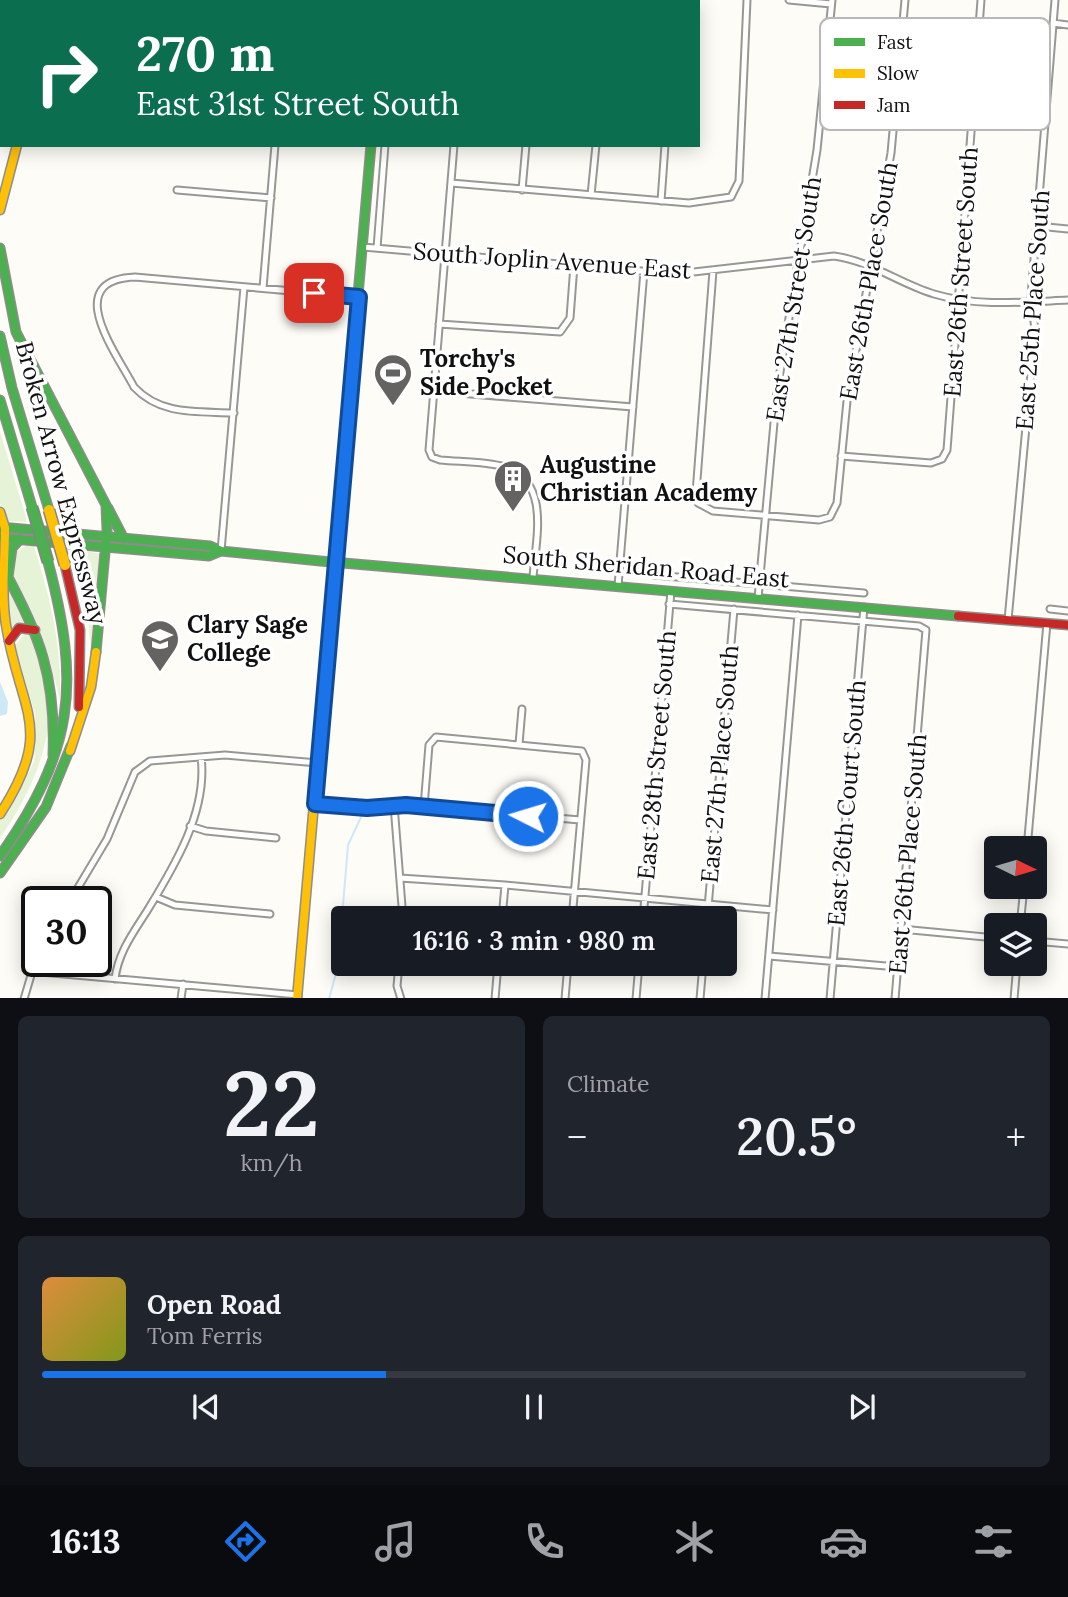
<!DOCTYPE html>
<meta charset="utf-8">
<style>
body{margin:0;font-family:Lora,serif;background:#20242c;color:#f1f3f6;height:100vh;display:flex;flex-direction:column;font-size:26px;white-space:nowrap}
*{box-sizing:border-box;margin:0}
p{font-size:23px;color:#9ea1a6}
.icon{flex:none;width:38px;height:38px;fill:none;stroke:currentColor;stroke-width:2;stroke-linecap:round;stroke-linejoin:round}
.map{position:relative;height:998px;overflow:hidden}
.panel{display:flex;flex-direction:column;gap:18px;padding:18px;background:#0d0f14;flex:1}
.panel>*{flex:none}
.hud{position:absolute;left:0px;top:0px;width:700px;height:147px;box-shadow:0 4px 18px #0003;background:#0b6e4f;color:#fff;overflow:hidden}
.needle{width:46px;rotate:95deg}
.buttons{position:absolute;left:984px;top:836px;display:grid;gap:14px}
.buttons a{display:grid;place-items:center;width:63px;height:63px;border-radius:7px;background:#171b24;box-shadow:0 4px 18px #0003;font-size:35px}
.speed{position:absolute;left:21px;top:886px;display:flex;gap:14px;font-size:35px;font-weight:700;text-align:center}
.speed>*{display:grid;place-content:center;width:91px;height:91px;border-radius:50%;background:#171b24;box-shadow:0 4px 18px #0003;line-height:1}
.speed .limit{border:4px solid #111;border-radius:10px;background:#fff;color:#111}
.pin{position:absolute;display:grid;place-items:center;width:60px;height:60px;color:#fff;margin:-30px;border-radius:14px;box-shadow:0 4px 10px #0006}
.me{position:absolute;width:77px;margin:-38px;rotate:275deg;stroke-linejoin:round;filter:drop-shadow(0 0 5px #0008)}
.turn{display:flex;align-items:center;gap:24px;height:147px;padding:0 21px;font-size:32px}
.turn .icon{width:91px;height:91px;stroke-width:2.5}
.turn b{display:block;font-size:49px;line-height:60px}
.big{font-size:52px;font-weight:600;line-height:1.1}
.panel .widget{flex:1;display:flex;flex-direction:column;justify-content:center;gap:10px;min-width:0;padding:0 24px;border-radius:10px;background:#20242c}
.panel .dial{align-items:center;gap:0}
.dial b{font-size:91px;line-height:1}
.song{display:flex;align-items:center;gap:21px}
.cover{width:84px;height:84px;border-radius:10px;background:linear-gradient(135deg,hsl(30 70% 55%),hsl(70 70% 35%))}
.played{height:7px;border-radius:4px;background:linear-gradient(90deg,#1a73e8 35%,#363941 35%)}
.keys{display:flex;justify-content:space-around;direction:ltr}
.heat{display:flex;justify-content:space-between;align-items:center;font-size:38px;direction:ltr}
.panel .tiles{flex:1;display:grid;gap:18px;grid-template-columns:1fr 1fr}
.widget:last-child{grid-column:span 2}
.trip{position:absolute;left:331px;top:906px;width:406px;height:70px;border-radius:7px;background:#171b24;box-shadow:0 4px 18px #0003;font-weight:600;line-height:70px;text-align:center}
.menu{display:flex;height:112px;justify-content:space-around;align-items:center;background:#090b0e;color:#9ea1a6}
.menu .icon{width:49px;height:49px}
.menu .current{color:#1a73e8}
.menu b{font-size:32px;color:#f1f3f6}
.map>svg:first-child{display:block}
.green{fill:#e7f3d7}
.water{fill:#cde8f7}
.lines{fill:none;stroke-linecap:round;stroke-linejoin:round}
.stream{stroke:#cde8f7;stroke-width:2}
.street-casing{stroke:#979795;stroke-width:9}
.fast-casing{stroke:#8e8d8b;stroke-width:11}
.slow-casing{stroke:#8e8d8b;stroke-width:11}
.jam-casing{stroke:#8e8d8b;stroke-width:11}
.street{stroke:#fffffe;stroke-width:5}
.fast{stroke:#4caf50;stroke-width:8}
.slow{stroke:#ffc107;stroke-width:8}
.jam{stroke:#c62828;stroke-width:8}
.rail-casing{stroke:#d9c6c7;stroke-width:4.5}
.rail{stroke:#fff;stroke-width:2;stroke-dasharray:5;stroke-linecap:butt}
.fast-bridge-casing{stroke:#858482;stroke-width:13;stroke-linecap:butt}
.slow-bridge-casing{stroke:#858482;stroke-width:13;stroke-linecap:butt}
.fast-bridge{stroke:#4caf50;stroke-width:10}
.slow-bridge{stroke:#ffc107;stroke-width:10}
.route-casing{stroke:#114b97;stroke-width:18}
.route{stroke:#1a73e8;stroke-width:12}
.labels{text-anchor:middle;stroke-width:7;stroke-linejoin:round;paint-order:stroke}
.street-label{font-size:24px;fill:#111;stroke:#fff}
.poi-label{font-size:24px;font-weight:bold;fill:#111;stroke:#fff;text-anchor:start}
.key{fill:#fff;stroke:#b8b8b8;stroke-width:2}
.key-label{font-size:19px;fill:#111}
</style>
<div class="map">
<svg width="1068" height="999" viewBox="0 0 1068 999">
<rect width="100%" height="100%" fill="#fdfcf7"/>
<!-- green -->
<path class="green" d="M0,432L26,517V522L5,521L0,503Z
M27,545L34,546C50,598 62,645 60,700L48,653L11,575L15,553Z
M73,549L102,554L92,657L88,620L72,556Z
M9,592H12L26,623L13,627L10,625Z
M25,633L32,634C70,702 42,778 0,838V821L26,779L34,761L36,741L35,714L15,646Z"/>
<!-- water -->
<path class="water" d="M0,682L8,702L7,714L0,716Z"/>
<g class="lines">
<!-- stream -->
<path class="stream" d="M329,999L338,966L348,845L362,815"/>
<defs>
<path id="street" d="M145,0L148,2
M789,0L831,4
M156,2L157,0
M287,2V0
M397,2V0
M466,2V0
M538,2V0
M607,2L608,0
M677,2V0
M1053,23L1068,25
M454,145L429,450L432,457L440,460C461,462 485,461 505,467C552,482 535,542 533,578
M451,183L689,203L731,197L739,181L747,0
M177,190L271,198
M522,190L526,145
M591,195L596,145
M661,201L665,145
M1037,226L1068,229
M363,247L676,274L834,256C871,261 900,284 934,294C977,307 1025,302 1068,300
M377,248L385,145
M713,271L696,493L698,503L713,511L819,520L830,517L837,503L847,401L891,153L905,0
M263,288L275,145
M439,324L560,332L570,318L574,265
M434,391L633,407
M234,413C198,411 161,416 134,387C117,354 60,280 135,277L359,297
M841,456L931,463L942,459L947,450L981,0
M221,551L244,287
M654,575L864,593
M618,586L644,271
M758,598L777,390L817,150L832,0
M669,604L919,626L926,630L895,999
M1050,609L1068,611
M1008,620L1035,330L1031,296L1055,0
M519,744L522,709
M315,804L367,808L406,805L580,820
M394,805L403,919
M424,807L429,745L436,737L582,751L586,760L572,919
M190,826L206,831L276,838
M1027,849L1047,623
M400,878L505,885L773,910
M156,897L175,905L270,914
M70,901L107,839L135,772L150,761L225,755L318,763
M502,919L505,885
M643,919L671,591
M707,919L734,609
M1020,926L1024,887
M901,929L996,938
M1034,941L1068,944
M769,956L898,967
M399,964L397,986L401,999
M30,971L298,995
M115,979C118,953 133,933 147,911C174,867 208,811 201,757
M24,999L37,955
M181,999L183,984
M495,999L498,964
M565,999L568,964
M636,999L639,964
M700,999L703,964
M765,999L798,615
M830,999L864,607
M1014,999L1017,964"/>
<path id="fast" d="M91,2L92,0
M383,2L384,0
M0,14L2,12
M0,248L16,332L106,505L107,530L96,652
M0,336L12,388L49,510
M0,400L32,507
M108,508L124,539
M0,527L210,546L221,551L320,561L958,616
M2,538L209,556L221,551
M3,568C40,636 56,676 53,755
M8,577L12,548L20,539
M322,711L371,145
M0,856C74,750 81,686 48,562
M0,873L46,807L71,746"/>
<path id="slow" d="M11,2L13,0
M0,210L17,145
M0,512L5,528
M70,751L91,687L96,652
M0,814C56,728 20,713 6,625C1,593 5,560 5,528
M297,999L322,711"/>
<path id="jam" d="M65,565L80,630L79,707
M958,616L1068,625
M9,641L19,628L35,630"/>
</defs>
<!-- street casing -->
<use href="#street" class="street-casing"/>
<!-- fast casing -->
<use href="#fast" class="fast-casing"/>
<!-- slow casing -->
<use href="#slow" class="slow-casing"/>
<!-- jam casing -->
<use href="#jam" class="jam-casing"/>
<!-- street -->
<use href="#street" class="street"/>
<!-- fast -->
<use href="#fast" class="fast"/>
<!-- slow -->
<use href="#slow" class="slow"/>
<!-- jam -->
<use href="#jam" class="jam"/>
<defs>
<path id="rail" d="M82,2L83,0
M0,144L2,141"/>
</defs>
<!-- rail casing -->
<use href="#rail" class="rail-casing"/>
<!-- rail -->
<use href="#rail" class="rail"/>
<defs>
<path id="fast-bridge" d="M32,507L48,562"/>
<path id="slow-bridge" d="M49,510L65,565"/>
</defs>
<!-- fast-bridge casing -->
<use href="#fast-bridge" class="fast-bridge-casing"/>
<!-- slow-bridge casing -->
<use href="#slow-bridge" class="slow-bridge-casing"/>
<!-- fast-bridge -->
<use href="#fast-bridge" class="fast-bridge"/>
<!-- slow-bridge -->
<use href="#slow-bridge" class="slow-bridge"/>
</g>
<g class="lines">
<defs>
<path id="route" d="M314,293L359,297L315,804L367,808L406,805L528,816"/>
</defs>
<!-- route casing -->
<use href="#route" class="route-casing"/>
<!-- route -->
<use href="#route" class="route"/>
</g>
<!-- icons -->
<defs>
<symbol id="stadium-pin" viewBox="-11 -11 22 30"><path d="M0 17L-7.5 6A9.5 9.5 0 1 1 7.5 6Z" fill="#646362" stroke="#fff"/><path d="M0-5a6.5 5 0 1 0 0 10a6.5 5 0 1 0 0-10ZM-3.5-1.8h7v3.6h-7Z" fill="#fff"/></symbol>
<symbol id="building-pin" viewBox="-11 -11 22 30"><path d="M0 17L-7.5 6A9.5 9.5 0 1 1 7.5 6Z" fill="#646362" stroke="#fff"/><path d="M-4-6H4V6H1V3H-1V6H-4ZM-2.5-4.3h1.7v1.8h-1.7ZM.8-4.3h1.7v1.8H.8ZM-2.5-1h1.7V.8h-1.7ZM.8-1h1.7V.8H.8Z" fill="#fff"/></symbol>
<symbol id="university-pin" viewBox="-11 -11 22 30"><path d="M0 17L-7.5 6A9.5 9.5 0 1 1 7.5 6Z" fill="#646362" stroke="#fff"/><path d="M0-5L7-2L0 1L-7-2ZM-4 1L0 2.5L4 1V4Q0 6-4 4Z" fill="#fff"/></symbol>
</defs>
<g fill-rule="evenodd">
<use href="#stadium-pin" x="371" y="351" width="44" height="60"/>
<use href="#building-pin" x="491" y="457" width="44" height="60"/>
<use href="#university-pin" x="138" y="617" width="44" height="60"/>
</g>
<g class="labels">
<!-- street labels -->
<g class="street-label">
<text transform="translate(552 261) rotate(4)" y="8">South Joplin Avenue East</text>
<text transform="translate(961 272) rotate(-86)" y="8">East 26th Street South</text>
<text transform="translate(869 281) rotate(-80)" y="8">East 26th Place South</text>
<text transform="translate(794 299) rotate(-81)" y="8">East 27th Street South</text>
<text transform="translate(1033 310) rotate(-86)" y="8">East 25th Place South</text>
<text transform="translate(61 483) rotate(75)" y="8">Broken Arrow Expressway</text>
<text transform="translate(646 567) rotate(5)" y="8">South Sheridan Road East</text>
<text transform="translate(657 755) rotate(-85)" y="8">East 28th Street South</text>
<text transform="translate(720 764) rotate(-85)" y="8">East 27th Place South</text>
<text transform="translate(847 803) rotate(-85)" y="8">East 26th Court South</text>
<text transform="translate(908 854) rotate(-85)" y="8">East 26th Place South</text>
</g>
<!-- poi labels -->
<g class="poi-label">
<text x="420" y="367">Torchy's<tspan x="420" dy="28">Side Pocket</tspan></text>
<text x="540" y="473">Augustine<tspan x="540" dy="28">Christian Academy</tspan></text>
<text x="187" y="633">Clary Sage<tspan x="187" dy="28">College</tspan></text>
</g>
</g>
<!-- legend -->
<rect x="820" y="18" width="230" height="112" rx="10" class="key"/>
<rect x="834" y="38" width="31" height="8" fill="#4caf50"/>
<rect x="834" y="69" width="31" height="9" fill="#ffc107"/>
<rect x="834" y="101" width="31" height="8" fill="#c62828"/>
<g class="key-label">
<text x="877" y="49">Fast</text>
<text x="877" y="80">Slow</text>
<text x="877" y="112">Jam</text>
</g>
</svg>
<div class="buttons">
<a><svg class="needle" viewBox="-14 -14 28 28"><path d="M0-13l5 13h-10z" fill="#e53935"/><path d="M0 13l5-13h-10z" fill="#9ea1a6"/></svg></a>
<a><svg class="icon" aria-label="layers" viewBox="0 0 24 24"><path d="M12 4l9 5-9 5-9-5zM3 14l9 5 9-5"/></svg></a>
</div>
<div class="speed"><div class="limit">30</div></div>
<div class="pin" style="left:314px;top:293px;background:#d93025"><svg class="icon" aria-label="arrive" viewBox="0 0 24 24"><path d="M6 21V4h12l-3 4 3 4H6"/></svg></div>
<svg class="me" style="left:528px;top:816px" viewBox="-20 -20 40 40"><circle r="17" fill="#1a73e8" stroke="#fff" stroke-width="3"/><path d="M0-11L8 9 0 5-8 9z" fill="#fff"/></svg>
<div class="trip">16:16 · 3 min · 980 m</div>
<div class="hud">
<div class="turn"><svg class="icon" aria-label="right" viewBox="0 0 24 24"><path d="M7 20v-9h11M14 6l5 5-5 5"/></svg><div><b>270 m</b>East 31st Street South</div></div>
</div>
</div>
<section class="panel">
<div class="tiles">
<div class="widget dial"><b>22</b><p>km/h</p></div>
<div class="widget"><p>Climate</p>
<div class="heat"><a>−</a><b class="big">20.5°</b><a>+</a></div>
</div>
<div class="widget">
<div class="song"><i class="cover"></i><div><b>Open Road</b><p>Tom Ferris</p></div></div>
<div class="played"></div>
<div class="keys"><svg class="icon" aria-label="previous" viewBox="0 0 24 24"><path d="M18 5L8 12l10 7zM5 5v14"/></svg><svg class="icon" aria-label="pause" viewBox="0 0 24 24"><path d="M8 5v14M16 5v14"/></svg><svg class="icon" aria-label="next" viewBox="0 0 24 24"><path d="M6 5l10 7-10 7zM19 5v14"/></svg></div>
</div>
</div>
</section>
<nav class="menu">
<b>16:13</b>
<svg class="icon current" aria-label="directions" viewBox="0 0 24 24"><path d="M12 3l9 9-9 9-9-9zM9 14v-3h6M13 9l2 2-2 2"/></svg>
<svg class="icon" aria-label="music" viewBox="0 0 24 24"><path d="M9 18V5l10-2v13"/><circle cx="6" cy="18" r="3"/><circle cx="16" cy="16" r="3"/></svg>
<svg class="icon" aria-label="phone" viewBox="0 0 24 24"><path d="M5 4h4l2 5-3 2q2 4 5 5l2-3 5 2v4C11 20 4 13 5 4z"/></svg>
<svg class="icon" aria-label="climate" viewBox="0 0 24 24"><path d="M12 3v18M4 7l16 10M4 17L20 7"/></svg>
<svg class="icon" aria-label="car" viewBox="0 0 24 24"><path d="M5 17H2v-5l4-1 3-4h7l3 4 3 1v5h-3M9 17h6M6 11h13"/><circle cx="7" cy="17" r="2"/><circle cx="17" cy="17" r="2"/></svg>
<svg class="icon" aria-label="filters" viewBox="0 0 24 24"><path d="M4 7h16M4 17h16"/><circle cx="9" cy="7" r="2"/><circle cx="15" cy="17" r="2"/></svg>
</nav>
